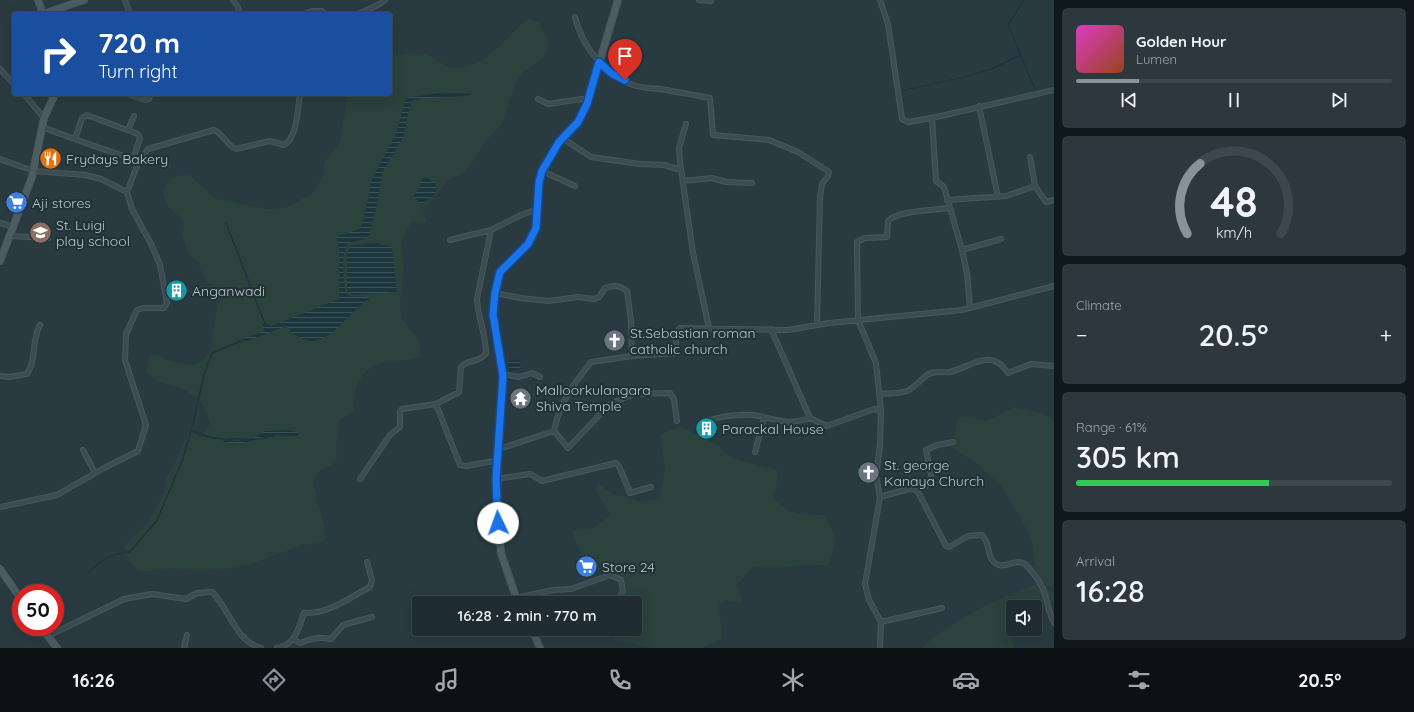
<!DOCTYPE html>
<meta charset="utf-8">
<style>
body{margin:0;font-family:Quicksand,sans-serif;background:#2c383d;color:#f1f3f6;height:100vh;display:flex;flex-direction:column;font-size:15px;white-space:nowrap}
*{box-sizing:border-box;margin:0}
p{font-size:13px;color:#a1a7ab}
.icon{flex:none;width:22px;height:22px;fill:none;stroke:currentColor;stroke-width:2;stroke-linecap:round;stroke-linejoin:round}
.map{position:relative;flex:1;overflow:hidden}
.details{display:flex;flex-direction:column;gap:8px;padding:8px;background:#11181b;width:360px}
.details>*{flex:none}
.hud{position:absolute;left:12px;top:12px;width:380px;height:84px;border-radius:4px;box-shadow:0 4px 16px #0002,0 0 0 1px #3c484d;background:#1a4fa0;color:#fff;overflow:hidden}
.tools{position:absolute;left:1006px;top:600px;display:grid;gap:8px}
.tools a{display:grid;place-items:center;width:36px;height:36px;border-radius:4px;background:#1f2c31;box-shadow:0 4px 16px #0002,0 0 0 1px #3c484d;font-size:20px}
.speed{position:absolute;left:12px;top:584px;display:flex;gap:8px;font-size:20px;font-weight:700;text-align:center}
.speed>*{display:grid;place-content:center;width:52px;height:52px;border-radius:50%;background:#1f2c31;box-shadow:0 4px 16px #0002,0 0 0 1px #3c484d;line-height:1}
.speed .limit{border:6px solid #d22;background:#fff;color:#111}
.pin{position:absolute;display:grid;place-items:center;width:34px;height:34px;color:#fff;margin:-41px -17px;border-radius:50% 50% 50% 0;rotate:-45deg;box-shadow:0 0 4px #0007}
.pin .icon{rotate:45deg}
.me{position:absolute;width:44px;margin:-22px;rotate:357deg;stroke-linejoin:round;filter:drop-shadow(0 0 3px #0008)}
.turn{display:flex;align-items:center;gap:14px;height:84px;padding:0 20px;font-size:18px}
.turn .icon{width:52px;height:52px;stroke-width:2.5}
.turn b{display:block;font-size:28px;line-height:34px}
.big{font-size:30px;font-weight:600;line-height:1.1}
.details .tile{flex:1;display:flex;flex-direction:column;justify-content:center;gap:6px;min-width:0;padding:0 14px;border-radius:6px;background:#2c383d}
.details .dial{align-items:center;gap:0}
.dial svg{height:104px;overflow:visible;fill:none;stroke:#3c484d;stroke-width:7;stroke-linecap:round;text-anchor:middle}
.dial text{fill:#f1f3f6;stroke:none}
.song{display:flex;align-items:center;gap:12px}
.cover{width:48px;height:48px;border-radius:6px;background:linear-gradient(135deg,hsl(310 70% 55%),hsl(20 70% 35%))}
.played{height:4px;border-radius:2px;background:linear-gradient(90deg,#8c9099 20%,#3c484d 20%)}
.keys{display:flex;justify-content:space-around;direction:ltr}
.heat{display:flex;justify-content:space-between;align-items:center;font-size:22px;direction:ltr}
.charge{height:6px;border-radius:3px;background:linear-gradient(90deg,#34c759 61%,#3c484d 0)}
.trip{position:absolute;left:412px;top:596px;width:230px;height:40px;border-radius:4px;background:#1f2c31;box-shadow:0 4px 16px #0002,0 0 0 1px #3c484d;font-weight:600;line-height:40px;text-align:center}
.tabs{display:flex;height:64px;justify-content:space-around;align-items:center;background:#0c1214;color:#a1a7ab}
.tabs .icon{width:28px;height:28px}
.tabs .current{color:#8c9099}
.tabs b{font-size:18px;color:#f1f3f6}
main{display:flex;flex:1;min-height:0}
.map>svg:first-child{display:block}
.grass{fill:#2b423d}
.water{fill:url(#water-rules)}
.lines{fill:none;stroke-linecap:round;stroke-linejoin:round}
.stream{stroke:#1c363e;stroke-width:1.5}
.street-casing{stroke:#49585d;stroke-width:6}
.secondary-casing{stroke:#49585d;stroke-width:8}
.street{stroke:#3d4c51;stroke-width:4}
.secondary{stroke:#4b5c63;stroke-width:6}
.route-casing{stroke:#114b97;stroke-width:10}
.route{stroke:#1a73e8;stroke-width:7}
.labels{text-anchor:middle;stroke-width:4;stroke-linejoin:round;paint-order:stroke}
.poi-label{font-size:14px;fill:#bac6cb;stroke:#213136;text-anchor:start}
</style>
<main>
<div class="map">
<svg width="1054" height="648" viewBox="0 0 1054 648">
<defs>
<pattern id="water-rules" width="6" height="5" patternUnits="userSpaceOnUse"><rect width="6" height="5" fill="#1c363e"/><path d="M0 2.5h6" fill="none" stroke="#3b5259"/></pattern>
</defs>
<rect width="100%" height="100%" fill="#293b41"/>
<!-- grass -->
<path class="grass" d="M530,19L539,22L550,45L542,59L524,72L516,81L502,124L484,143L472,163L462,174L449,180L429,203L423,212L426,220L424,223L412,221L402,239L401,252L404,266L400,306L403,320L420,342L421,356C408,361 404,360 391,361C362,363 353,386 354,412L340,419L336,445L337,460L333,465L319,471L313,482L327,538L320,542L304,545L250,564L230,568L199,571L167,568L151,571H138L129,560L124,546L149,521L157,507L164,492L166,477L174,465L188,433H194L200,437L206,431L210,423L204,406L197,398L183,389L159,382L146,373L147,360L152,355L158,354L171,361L190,365L201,362L209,352L217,308L213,292L200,269L198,262L188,253L182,234L184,226L181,218L170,209L165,201L163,192L166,184L172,178L182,175H190L216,199L267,209L285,208L296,203L303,198L310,196L317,187L321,178L325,161L340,142L348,94H390V56C402,55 416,51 427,55C435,57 441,65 449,67C479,74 505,40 523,22Z
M1014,407L1045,414L1054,421V585L1048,588L1035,573L1033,543L1019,515L1001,486L976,463L952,448L957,422L961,416L987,421Z
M681,427L719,446L731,458L777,470V482L773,497C788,515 801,514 824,515C838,536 838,541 828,565L752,567L737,585L743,603L727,601L719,604L722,640L701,648H653L614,640L615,629H635V603H621L625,591L622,579L611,570L580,552L572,531L593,528L611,515L595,489L599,484L613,494L642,502L659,499L665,471L660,434Z
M1037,584L1052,592L1054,591V602C1039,604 1028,607 1013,607V626L1010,636L1015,648H921C954,619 996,599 1037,584Z"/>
<!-- water -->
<path class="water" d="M441,93H471L470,95C452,98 432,96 414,100L409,108L404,136L383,171L376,208L368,238L348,243C340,259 343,277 346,293L349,296L368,297L369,300C346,310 328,356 297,336C293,334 290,329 286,326L247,341L245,338L264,331L262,321L271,326L339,299V249L337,241L338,236L359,229L363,222L372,179L397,131L404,102L410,97Z
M423,178H428L435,184L437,189L434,196L421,204L414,197Z
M374,243L391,246L392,249L397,292L353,295L349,293L347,289V252L352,245Z
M519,359L521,369L509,372L507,361Z
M289,430L298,433V436C289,436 279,435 270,436C255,438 233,451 220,438L237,441L253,438L265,431Z"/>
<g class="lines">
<!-- stream -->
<path class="stream" d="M1024,0L1008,25L1035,89
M904,90L965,77L991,69L1021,55
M226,223L265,324
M191,430L208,437L222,439
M229,439H246
M257,439L273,436
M88,573C101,560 112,553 130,552L157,520L183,459L194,419L204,375L212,353L246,339"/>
<defs>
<path id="street" d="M125,0L130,14
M233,0L238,7L239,14
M699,0L711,1
M880,0L888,24L902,119L908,122L932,118L936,181L944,187L962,250L967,273L970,308
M304,14L312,11H322L324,14
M358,14L380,4L385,0
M575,17C582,47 606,77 636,86C646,89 657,88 667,90C681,93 695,95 710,98L713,135L769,140L798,152L829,172L828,176L822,184L820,197L817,325
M0,69L14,84
M24,94L44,118
M128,94L145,100L149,99L151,94
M538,99L548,104L589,98
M979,106L998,197
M932,118L1054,90
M686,124L679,148L680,162L693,253L709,328
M43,127C72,139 103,149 133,159L140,138L138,134L87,115L82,118L75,139
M128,130L134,116
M562,138L591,157L640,164L664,165L681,170
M1030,157L1035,186L1046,202L1054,200
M0,159L34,171L85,175L101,179L127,192
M542,171L575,186
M683,181L712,178L726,182L752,183
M947,200L1006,196L1035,186
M0,223L14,227
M10,236L48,238
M450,240L491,230
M962,250L1001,239
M495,293L520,298L549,301L578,297L594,299L599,297L605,288C614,285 620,285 627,291L631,321L632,356
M771,329L810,418
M503,374L519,377L532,373L540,377
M0,376L9,377L27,374C37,359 31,341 40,325
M879,394C888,393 899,394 907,391C916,387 921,378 929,374C936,370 943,373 950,372C973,366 991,347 1008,373L1031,364L1054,366
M436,404L459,392L461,367C468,359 478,363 486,354C486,335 478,318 477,299L491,230L521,215L538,209
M710,420C721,416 747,413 759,416C780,421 788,425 810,418L827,426L874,409L881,411
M554,431C560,401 573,385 591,362L632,356L676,353V333L680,328L788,330L829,323L962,310L1054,286
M554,431L568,448L610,404L634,394L670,393L674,399L677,421
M499,449L554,431
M83,450L95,473
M755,452L764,418
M360,479L390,435L400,427V411L402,409L436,404L460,465L467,466L498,460
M497,479L530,474L542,481L616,463L619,466L630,493L651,487
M917,490L930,484L932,480L926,450L937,445L953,442
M880,497L909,489L917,490L946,546L949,547L968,536L982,535C991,543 986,558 996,564C1004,569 1014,559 1023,563C1027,565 1030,569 1032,572C1049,591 1044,602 1054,623
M0,507L57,495L104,468L138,451L146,425L125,360L126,334L137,310L143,308H164L167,303L160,265L151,244L132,209L127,192L139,161L148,149L214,130C224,134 226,145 236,149L270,141L284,145C297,139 298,107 300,94
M516,598L553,590L571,589L610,575L621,580L623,591L617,603
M881,622L942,608
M48,636L124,599L152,594L186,599L197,593L212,592C230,609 234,640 261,648
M293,639L300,643C311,638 319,637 331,639L343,625L372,617
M184,648L187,635
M277,648C295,646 299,627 304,613C329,614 349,598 370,587L372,580L367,562
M880,648L881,622L869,600L865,584L880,497L876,476L880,445L881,411L876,363L858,320L857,242L865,238L887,237L888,221C896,211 935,210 949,208"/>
<path id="secondary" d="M38,0L43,14
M43,14L84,0
M0,261L32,177L44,118L55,94
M0,569L21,599
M518,603L501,553L497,510L498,442L503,376L493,315L495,293L500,272L528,244L536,228L539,182L542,171L559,142L578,122L587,104L618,0
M41,627L57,648
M532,629L540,648"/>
</defs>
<!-- street casing -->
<use href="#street" class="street-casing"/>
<!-- secondary casing -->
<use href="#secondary" class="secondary-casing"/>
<!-- street -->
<use href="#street" class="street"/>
<!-- secondary -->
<use href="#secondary" class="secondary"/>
</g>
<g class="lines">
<defs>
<path id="route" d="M498,523L496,479L503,376L493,314L495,293L500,272L528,244L536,228L539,182L542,171L559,142L578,122L587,104L599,62L611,73L625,80"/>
</defs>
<!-- route casing -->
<use href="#route" class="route-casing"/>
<!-- route -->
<use href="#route" class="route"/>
</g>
<!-- icons -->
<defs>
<symbol id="restaurant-disc" viewBox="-11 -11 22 22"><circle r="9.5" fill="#e8710a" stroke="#213136"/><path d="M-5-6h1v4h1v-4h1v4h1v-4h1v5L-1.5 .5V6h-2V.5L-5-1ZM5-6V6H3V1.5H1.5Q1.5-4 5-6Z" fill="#fff"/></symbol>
<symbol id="supermarket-disc" viewBox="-11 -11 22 22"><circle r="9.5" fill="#3f7fe0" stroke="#213136"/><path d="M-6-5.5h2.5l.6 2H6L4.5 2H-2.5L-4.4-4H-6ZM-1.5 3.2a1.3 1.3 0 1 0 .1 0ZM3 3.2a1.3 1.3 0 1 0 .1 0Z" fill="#fff"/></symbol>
<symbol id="school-disc" viewBox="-11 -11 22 22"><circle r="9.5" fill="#8d6e63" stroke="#213136"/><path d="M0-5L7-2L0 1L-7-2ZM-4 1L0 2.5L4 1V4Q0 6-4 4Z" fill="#fff"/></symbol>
<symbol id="building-disc" viewBox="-11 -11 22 22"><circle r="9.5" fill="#0f9aa8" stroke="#213136"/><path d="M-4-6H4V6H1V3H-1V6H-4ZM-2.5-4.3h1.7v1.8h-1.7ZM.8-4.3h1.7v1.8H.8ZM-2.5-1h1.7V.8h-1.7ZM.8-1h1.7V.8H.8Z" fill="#fff"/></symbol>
<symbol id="church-disc" viewBox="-11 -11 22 22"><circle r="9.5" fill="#6b7280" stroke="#213136"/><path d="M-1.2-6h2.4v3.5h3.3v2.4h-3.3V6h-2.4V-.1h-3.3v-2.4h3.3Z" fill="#fff"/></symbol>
<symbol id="temple-disc" viewBox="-11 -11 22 22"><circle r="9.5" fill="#6b7280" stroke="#213136"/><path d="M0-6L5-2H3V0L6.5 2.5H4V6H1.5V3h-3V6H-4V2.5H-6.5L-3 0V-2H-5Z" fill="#fff"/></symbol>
</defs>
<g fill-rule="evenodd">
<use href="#restaurant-disc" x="38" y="146" width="25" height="25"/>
<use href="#supermarket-disc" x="4" y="190" width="25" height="25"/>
<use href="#school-disc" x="28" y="220" width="25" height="25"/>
<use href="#building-disc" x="164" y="278" width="25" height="25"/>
<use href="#church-disc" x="602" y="328" width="25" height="25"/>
<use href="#temple-disc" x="508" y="386" width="25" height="25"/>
<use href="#building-disc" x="694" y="416" width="25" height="25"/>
<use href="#church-disc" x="856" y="460" width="25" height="25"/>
<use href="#supermarket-disc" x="574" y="554" width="25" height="25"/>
</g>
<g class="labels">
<!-- poi labels -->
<g class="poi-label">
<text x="66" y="164">Frydays Bakery</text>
<text x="32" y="208">Aji stores</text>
<text x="56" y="230">St. Luigi<tspan x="56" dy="16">play school</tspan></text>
<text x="192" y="296">Anganwadi</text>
<text x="630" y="338">St.Sebastian roman<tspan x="630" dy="16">catholic church</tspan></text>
<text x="536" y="395">Malloorkulangara<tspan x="536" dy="16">Shiva Temple</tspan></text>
<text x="722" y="434">Parackal House</text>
<text x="884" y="470">St. george<tspan x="884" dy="16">Kanaya Church</tspan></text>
<text x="602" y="572">Store 24</text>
</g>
</g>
</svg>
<div class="tools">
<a><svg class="icon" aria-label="sound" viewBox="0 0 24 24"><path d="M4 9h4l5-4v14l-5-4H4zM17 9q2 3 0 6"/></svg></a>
</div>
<div class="speed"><div class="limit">50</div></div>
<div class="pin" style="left:625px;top:80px;background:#d93025"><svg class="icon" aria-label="arrive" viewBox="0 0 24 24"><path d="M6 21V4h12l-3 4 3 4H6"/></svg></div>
<svg class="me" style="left:498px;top:523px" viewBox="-20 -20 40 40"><circle r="19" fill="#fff"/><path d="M0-13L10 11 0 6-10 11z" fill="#1a73e8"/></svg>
<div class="trip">16:28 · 2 min · 770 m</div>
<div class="hud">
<div class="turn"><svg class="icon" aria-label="right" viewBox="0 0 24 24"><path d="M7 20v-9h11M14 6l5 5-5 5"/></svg><div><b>720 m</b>Turn right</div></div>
</div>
</div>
<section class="details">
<div class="tile">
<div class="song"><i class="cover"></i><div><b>Golden Hour</b><p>Lumen</p></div></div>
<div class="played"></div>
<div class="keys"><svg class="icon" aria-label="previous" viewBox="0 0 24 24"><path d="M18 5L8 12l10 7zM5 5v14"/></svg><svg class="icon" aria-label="pause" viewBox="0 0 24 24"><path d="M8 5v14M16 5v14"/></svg><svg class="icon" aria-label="next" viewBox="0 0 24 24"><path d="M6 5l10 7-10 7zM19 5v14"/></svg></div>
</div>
<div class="tile dial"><svg viewBox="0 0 100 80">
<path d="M14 69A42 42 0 1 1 86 69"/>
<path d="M14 69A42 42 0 0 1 24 15" stroke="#8c9099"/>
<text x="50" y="56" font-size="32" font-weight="700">48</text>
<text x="50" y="72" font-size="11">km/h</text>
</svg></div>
<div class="tile"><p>Climate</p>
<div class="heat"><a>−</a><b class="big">20.5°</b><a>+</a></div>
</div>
<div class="tile"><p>Range · 61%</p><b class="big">305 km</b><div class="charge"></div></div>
<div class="tile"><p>Arrival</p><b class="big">16:28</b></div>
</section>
</main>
<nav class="tabs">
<b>16:26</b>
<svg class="icon current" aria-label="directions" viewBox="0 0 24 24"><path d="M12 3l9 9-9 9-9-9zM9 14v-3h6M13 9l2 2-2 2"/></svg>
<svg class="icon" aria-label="music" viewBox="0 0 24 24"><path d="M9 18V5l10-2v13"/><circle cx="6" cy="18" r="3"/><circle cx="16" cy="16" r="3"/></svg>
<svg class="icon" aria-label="phone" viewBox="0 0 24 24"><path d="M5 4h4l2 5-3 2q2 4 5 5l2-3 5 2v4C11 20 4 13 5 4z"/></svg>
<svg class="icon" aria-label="climate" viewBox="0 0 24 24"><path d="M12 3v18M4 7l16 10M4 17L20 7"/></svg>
<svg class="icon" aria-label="car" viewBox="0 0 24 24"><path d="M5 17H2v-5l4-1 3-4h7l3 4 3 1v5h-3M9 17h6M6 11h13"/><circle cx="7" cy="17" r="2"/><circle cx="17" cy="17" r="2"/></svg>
<svg class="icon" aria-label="filters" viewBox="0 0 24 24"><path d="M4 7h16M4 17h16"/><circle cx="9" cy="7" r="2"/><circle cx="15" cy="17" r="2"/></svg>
<b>20.5°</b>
</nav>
